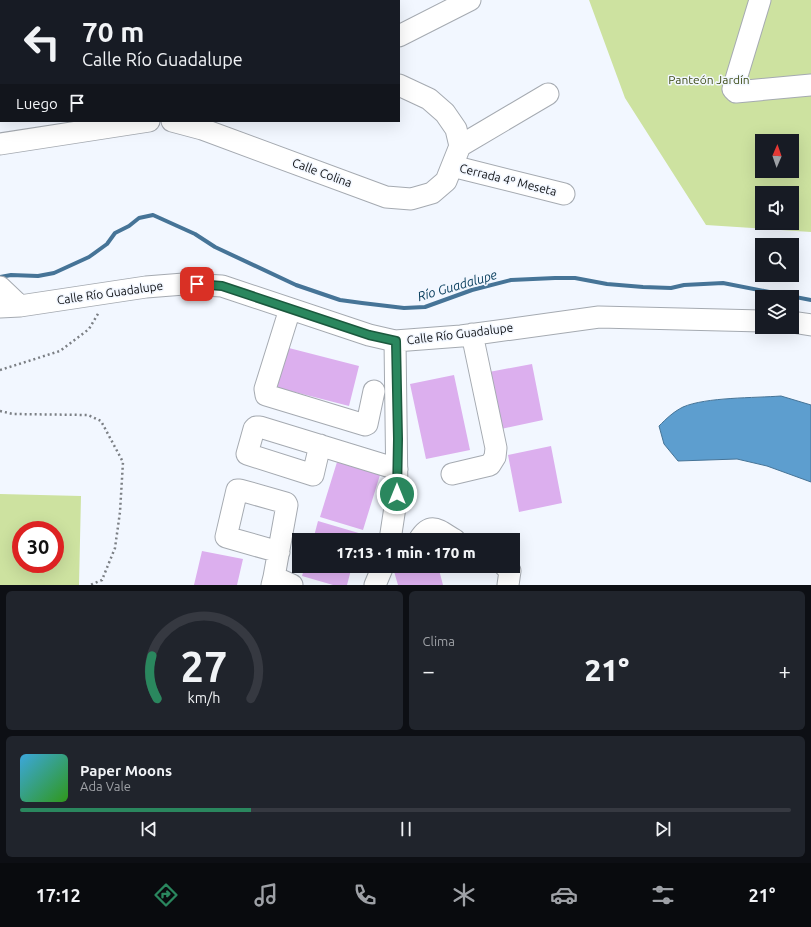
<!DOCTYPE html>
<html lang="es">
<meta charset="utf-8">
<style>
body{margin:0;font-family:Ubuntu,sans-serif;background:#20242c;color:#f1f3f6;height:100vh;display:flex;flex-direction:column;font-size:15px;white-space:nowrap}
*{box-sizing:border-box;margin:0}
p{font-size:13px;color:#9ea1a6}
.icon{flex:none;width:22px;height:22px;fill:none;stroke:currentColor;stroke-width:2;stroke-linecap:round;stroke-linejoin:round}
.map{position:relative;height:585px;overflow:hidden}
.sheet{display:flex;flex-direction:column;gap:6px;padding:6px;background:#0d0f14;flex:1}
.sheet>*{flex:none}
.banner{position:absolute;left:0px;top:0px;width:400px;height:122px;box-shadow:0 4px 16px #0002;background:#171b24;color:#f1f3f6;overflow:hidden}
.needle{width:26px;rotate:2deg}
.tools{position:absolute;left:755px;top:134px;display:grid;gap:8px}
.tools a{display:grid;place-items:center;width:44px;height:44px;border-radius:0px;background:#171b24;box-shadow:0 4px 16px #0002;font-size:20px}
.speed{position:absolute;left:12px;top:521px;display:flex;gap:8px;font-size:20px;font-weight:700;text-align:center}
.speed>*{display:grid;place-content:center;width:52px;height:52px;border-radius:50%;background:#171b24;box-shadow:0 4px 16px #0002;line-height:1}
.speed .limit{border:6px solid #d22;background:#fff;color:#111}
.pin{position:absolute;display:grid;place-items:center;width:34px;height:34px;color:#fff;margin:-17px;border-radius:8px;box-shadow:0 2px 6px #0006}
.me{position:absolute;width:44px;margin:-22px;rotate:0deg;stroke-linejoin:round;filter:drop-shadow(0 0 3px #0008)}
.turn{display:flex;align-items:center;gap:14px;height:84px;padding:0 16px;font-size:18px}
.turn .icon{width:52px;height:52px;stroke-width:2.5}
.turn b{display:block;font-size:28px;line-height:34px}
.then{display:flex;align-items:center;height:38px;padding:0 16px;background:#0003;gap:8px;font-size:15px}
.big{font-size:30px;font-weight:800;line-height:1.1}
.sheet .card{flex:1;display:flex;flex-direction:column;justify-content:center;gap:6px;min-width:0;padding:0 14px;border-radius:6px;background:#20242c}
.sheet .dial{align-items:center;gap:0}
.dial svg{height:104px;overflow:visible;fill:none;stroke:#363941;stroke-width:7;stroke-linecap:round;text-anchor:middle}
.dial text{fill:#f1f3f6;stroke:none}
.song{display:flex;align-items:center;gap:12px}
.cover{width:48px;height:48px;border-radius:6px;background:linear-gradient(135deg,hsl(200 70% 55%),hsl(110 70% 35%))}
.played{height:4px;border-radius:2px;background:linear-gradient(90deg,#2a875e 30%,#363941 30%)}
.keys{display:flex;justify-content:space-around;direction:ltr}
.heat{display:flex;justify-content:space-between;align-items:center;font-size:22px;direction:ltr}
.sheet .tiles{flex:1;display:grid;gap:6px;grid-template-columns:1fr 1fr}
.card:last-child{grid-column:span 2}
.trip{position:absolute;left:292px;top:533px;width:228px;height:40px;border-radius:0px;background:#171b24;box-shadow:0 4px 16px #0002;font-weight:800;line-height:40px;text-align:center}
.tab-bar{display:flex;height:64px;justify-content:space-around;align-items:center;background:#090b0e;color:#9ea1a6}
.tab-bar .icon{width:28px;height:28px}
.tab-bar .current{color:#2a875e}
.tab-bar b{font-size:18px;color:#f1f3f6}
.map>svg:first-child{display:block}
.green{fill:#cde2a0;fill-rule:evenodd}
.water{fill:#5d9ecf;stroke:#467497}
.lines{fill:none;stroke-linecap:round;stroke-linejoin:round}
.stream{stroke:#467497;stroke-width:4}
.building{fill:#dcafee}
.minor-casing{stroke:#a5aab1;stroke-width:23}
.path{stroke:#7b7f84;stroke-width:2.5;stroke-dasharray:2 3;stroke-linecap:butt}
.minor{stroke:#fff;stroke-width:21}
.route-casing{stroke:#1b583d;stroke-width:10}
.route{stroke:#2a875e;stroke-width:7}
.labels{text-anchor:middle;stroke-width:3;stroke-linejoin:round;paint-order:stroke}
.park-label{font-size:12px;fill:#42501c;stroke:#f2f7ff}
.street-label{font-size:12px;fill:#0f1114;stroke:#f2f7ff}
.water-label{font-size:13px;font-style:italic;fill:#053b5b;stroke:#f2f7ff}
</style>
<div class="map">
<svg width="811" height="585" viewBox="0 0 811 585">
<rect width="100%" height="100%" fill="#f2f7ff"/>
<!-- green -->
<path class="green" d="M589,0H811V232L706,225L625,98ZM762,141H792V171H762ZM762,193H792V223H762Z
M0,494L81,496L79,585H0ZM21,530H55V564H21Z"/>
<!-- water -->
<path class="water" d="M781,396L811,405V482L767,466L737,459L678,461L664,444L659,426C666,419 673,412 683,407C706,397 755,398 781,396Z"/>
<g class="lines">
<!-- stream -->
<path class="stream" d="M0,277L11,275L38,276L54,273L89,257L107,244L115,233L129,226L139,218L153,215L195,234L215,247L296,285L340,300L362,303L404,308L425,307L472,290L511,280L555,278H575L607,284L643,287L671,288L684,285L723,283L811,300"/>
</g>
<!-- building -->
<path class="building" d="M285,347L359,366L349,406L275,387Z
M532,364L543,420L501,429L489,372Z
M454,375L470,450L426,459L410,384Z
M551,446L562,503L519,512L508,455Z
M337,462L380,475L363,530L320,517Z
M318,521L362,534L360,540H313Z
M202,551L243,559L237,585H194Z
M305,566H352L347,585H333L302,576Z
M400,566H438L443,585H398L393,568Z"/>
<g class="lines">
<defs>
<path id="minor" d="M203,0L205,1
M760,0L733,89L736,92L811,85
M150,1L155,0
M0,25H1
M399,36L470,0
M172,121L202,129L386,197L411,199L432,193L446,181L460,146L456,129L445,113L429,99L399,85
M0,144L149,121
M460,146L548,94
M452,166L564,194
M0,287L20,306
M0,307L20,306L146,287L184,284L222,286L369,335L395,341L461,336L599,317L762,321
M290,309L265,389L266,395L365,425L367,424L374,391
M792,322L811,325
M320,445L313,475L247,454L254,429L256,427H260L397,469
M452,474L490,465L495,457L496,448L472,334
M390,540L397,494L395,341
M419,540C431,520 439,531 455,540
M505,566L510,571L508,585
M274,577L287,505L286,503L240,490H237L226,537L279,552
M272,585L274,577L292,585
M375,585L383,566"/>
</defs>
<!-- minor casing -->
<use href="#minor" class="minor-casing"/>
<!-- path -->
<path class="path" d="M0,370L60,351L89,329L99,312
M0,411L13,414L88,415L101,421L123,462L120,512L115,548L102,580L90,585"/>
<!-- minor -->
<use href="#minor" class="minor"/>
</g>
<g class="lines">
<defs>
<path id="route" d="M197,284L222,286L369,335L396,341L398,439L397,494"/>
</defs>
<!-- route casing -->
<use href="#route" class="route-casing"/>
<!-- route -->
<use href="#route" class="route"/>
</g>
<g class="labels">
<!-- park labels -->
<g class="park-label">
<text x="709" y="84">Panteón Jardín</text>
</g>
<!-- street labels -->
<g class="street-label">
<text transform="translate(322 173) rotate(20)" y="4">Calle Colina</text>
<text transform="translate(508 180) rotate(14)" y="4">Cerrada 4º Meseta</text>
<text transform="translate(110 293) rotate(-8)" y="4">Calle Río Guadalupe</text>
<text transform="translate(460 334) rotate(-7)" y="4">Calle Río Guadalupe</text>
</g>
<!-- water labels -->
<g class="water-label">
<text transform="translate(457 285) rotate(-16)" y="5">Río Guadalupe</text>
</g>
</g>
</svg>
<div class="tools">
<a><svg class="needle" viewBox="-14 -14 28 28"><path d="M0-13l5 13h-10z" fill="#e53935"/><path d="M0 13l5-13h-10z" fill="#9ea1a6"/></svg></a>
<a><svg class="icon" aria-label="sound" viewBox="0 0 24 24"><path d="M4 9h4l5-4v14l-5-4H4zM17 9q2 3 0 6"/></svg></a>
<a><svg class="icon" aria-label="search" viewBox="0 0 24 24"><circle cx="10" cy="10" r="6"/><path d="M15 15l6 6"/></svg></a>
<a><svg class="icon" aria-label="layers" viewBox="0 0 24 24"><path d="M12 4l9 5-9 5-9-5zM3 14l9 5 9-5"/></svg></a>
</div>
<div class="speed"><div class="limit">30</div></div>
<div class="pin" style="left:197px;top:284px;background:#d93025"><svg class="icon" aria-label="arrive" viewBox="0 0 24 24"><path d="M6 21V4h12l-3 4 3 4H6"/></svg></div>
<svg class="me" style="left:397px;top:494px" viewBox="-20 -20 40 40"><circle r="17" fill="#2a875e" stroke="#fff" stroke-width="3"/><path d="M0-11L8 9 0 5-8 9z" fill="#fff"/></svg>
<div class="trip">17:13 · 1 min · 170 m</div>
<div class="banner">
<div class="turn"><svg class="icon" aria-label="left" viewBox="0 0 24 24"><path d="M17 20v-9H6M10 6l-5 5 5 5"/></svg><div><b>70 m</b>Calle Río Guadalupe</div></div>
<div class="then">Luego<svg class="icon" aria-label="arrive" viewBox="0 0 24 24"><path d="M6 21V4h12l-3 4 3 4H6"/></svg></div>
</div>
</div>
<section class="sheet">
<div class="tiles">
<div class="card dial"><svg viewBox="0 0 100 80">
<path d="M14 69A42 42 0 1 1 86 69"/>
<path d="M14 69A42 42 0 0 1 10 36" stroke="#2a875e"/>
<text x="50" y="56" font-size="32" font-weight="700">27</text>
<text x="50" y="72" font-size="11">km/h</text>
</svg></div>
<div class="card"><p>Clima</p>
<div class="heat"><a>−</a><b class="big">21°</b><a>+</a></div>
</div>
<div class="card">
<div class="song"><i class="cover"></i><div><b>Paper Moons</b><p>Ada Vale</p></div></div>
<div class="played"></div>
<div class="keys"><svg class="icon" aria-label="previous" viewBox="0 0 24 24"><path d="M18 5L8 12l10 7zM5 5v14"/></svg><svg class="icon" aria-label="pause" viewBox="0 0 24 24"><path d="M8 5v14M16 5v14"/></svg><svg class="icon" aria-label="next" viewBox="0 0 24 24"><path d="M6 5l10 7-10 7zM19 5v14"/></svg></div>
</div>
</div>
</section>
<nav class="tab-bar">
<b>17:12</b>
<svg class="icon current" aria-label="directions" viewBox="0 0 24 24"><path d="M12 3l9 9-9 9-9-9zM9 14v-3h6M13 9l2 2-2 2"/></svg>
<svg class="icon" aria-label="music" viewBox="0 0 24 24"><path d="M9 18V5l10-2v13"/><circle cx="6" cy="18" r="3"/><circle cx="16" cy="16" r="3"/></svg>
<svg class="icon" aria-label="phone" viewBox="0 0 24 24"><path d="M5 4h4l2 5-3 2q2 4 5 5l2-3 5 2v4C11 20 4 13 5 4z"/></svg>
<svg class="icon" aria-label="climate" viewBox="0 0 24 24"><path d="M12 3v18M4 7l16 10M4 17L20 7"/></svg>
<svg class="icon" aria-label="car" viewBox="0 0 24 24"><path d="M5 17H2v-5l4-1 3-4h7l3 4 3 1v5h-3M9 17h6M6 11h13"/><circle cx="7" cy="17" r="2"/><circle cx="17" cy="17" r="2"/></svg>
<svg class="icon" aria-label="filters" viewBox="0 0 24 24"><path d="M4 7h16M4 17h16"/><circle cx="9" cy="7" r="2"/><circle cx="15" cy="17" r="2"/></svg>
<b>21°</b>
</nav>
